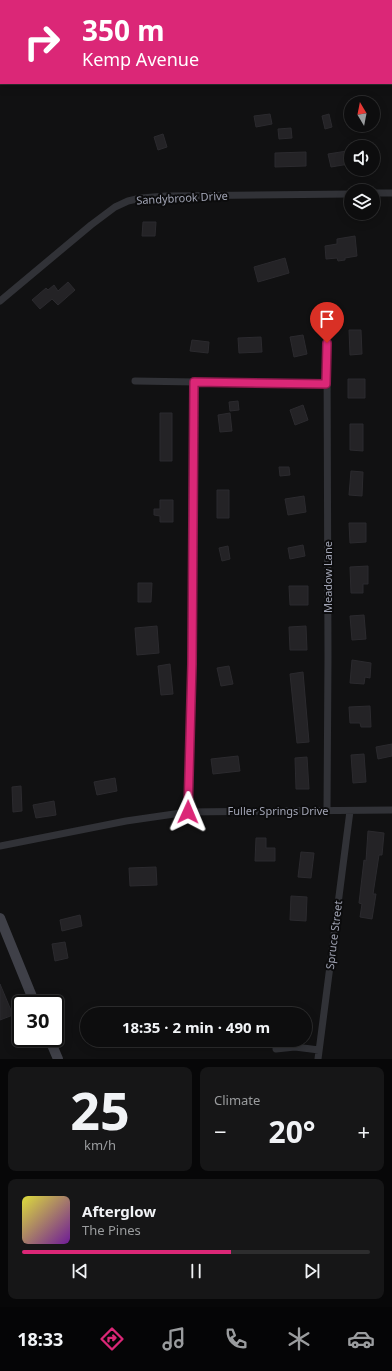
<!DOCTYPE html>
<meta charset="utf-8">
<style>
body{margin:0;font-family:"Noto Sans",sans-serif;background:#161617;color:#f1f3f6;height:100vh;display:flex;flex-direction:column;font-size:15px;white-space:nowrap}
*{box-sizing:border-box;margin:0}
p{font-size:13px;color:#9a9c9e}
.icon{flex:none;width:22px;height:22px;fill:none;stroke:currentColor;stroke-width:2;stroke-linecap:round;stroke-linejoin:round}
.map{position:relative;height:1059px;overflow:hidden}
.details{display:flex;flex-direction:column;gap:8px;padding:8px;background:#070708;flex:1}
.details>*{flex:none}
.guide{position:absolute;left:0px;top:0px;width:392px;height:84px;box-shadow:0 2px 10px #0003,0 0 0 1px #2d2d2e;background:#db2777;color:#fff;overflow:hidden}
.needle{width:26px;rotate:350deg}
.tools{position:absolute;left:344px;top:96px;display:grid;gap:8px}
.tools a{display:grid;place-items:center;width:36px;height:36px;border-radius:50%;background:#0d0d0e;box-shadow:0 2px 10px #0003,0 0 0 1px #2d2d2e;font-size:20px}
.speed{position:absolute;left:12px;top:995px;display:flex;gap:8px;font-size:20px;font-weight:700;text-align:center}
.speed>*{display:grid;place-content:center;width:52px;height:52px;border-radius:50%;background:#0d0d0e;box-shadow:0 2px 10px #0003,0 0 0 1px #2d2d2e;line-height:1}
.speed .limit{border:2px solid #111;border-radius:6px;background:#fff;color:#111}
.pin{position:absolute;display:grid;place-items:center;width:34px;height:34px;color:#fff;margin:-41px -17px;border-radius:50% 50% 50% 0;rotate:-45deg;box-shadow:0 0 4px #0007}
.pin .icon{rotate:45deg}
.me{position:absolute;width:44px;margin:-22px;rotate:1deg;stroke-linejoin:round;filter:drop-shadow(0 0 3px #0008)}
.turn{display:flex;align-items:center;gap:14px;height:84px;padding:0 16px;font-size:18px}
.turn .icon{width:52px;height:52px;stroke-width:2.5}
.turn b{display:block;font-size:28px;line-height:34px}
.big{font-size:30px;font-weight:700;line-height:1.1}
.details .card{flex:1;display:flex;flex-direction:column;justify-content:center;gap:6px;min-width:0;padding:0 14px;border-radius:8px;background:#161617}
.details .dial{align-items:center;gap:0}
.dial b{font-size:52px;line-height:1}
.song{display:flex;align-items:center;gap:12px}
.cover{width:48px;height:48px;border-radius:6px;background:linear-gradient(135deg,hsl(60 70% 55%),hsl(280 70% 35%))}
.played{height:4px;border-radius:2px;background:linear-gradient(90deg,#db2777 60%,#2d2d2e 60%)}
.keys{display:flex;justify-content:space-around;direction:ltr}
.heat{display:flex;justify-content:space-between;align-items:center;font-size:22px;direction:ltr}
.details .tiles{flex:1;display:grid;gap:8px;grid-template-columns:1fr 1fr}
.card:last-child{grid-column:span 2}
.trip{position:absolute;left:80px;top:1007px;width:232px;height:40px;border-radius:20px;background:#0d0d0e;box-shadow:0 2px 10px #0003,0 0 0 1px #2d2d2e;font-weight:700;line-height:40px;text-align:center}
.dock{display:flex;height:64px;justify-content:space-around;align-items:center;background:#050506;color:#9a9c9e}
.dock .icon{width:28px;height:28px}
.dock .on{color:#db2777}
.dock b{font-size:18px;color:#f1f3f6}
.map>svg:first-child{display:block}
.building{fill:#242326;stroke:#2b2a2e}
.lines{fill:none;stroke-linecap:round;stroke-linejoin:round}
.street{stroke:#313237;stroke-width:7}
.secondary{stroke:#3f4048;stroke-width:10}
.route-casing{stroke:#8e194d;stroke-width:10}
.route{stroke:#db2777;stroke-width:7}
.labels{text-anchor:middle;stroke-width:4;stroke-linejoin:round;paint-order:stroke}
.street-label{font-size:11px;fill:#a1a4b4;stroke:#0c0c0d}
</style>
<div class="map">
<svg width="392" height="1059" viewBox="0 0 392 1059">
<rect width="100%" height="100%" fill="#111112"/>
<!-- building -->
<path class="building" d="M270,114L272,124L256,127L254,116Z
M329,114L332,127L325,129L322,116Z
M291,128L292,138L279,139L278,129Z
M163,134L167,147L158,150L154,137Z
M347,151L349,164L331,167L328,154Z
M306,152V166L275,167V153Z
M143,222H156L155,236H142Z
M355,236L357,256L345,258V260L338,261L337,258L326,259L325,246L337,244V239Z
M285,258L289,273L258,282L254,267Z
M68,282L75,290L58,305L52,299L40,309L32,300L46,288L48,290L54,285L58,291Z
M349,330H361L362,354L350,355Z
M303,335L307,354L294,357L290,337Z
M261,337L262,352L239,353L238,338Z
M192,340L209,342L208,353L190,351Z
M348,379H365V398H348Z
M238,401L239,410L230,411L229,402Z
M303,405L308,420L295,425L290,410Z
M160,413H172V461H160Z
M230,413L232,431L220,432L218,415Z
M350,424H363V451L350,450Z
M279,467H289L290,475L280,476Z
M351,471L363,472L362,496L349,495Z
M217,490H229V518H217Z
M304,496L306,512L288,515L285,499Z
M160,500H173V522H160V516L154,515V509H160Z
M349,523H366V542L350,543Z
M303,545L305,556L290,559L288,548Z
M228,546L230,559L222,561L219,548Z
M368,566V584H363V593H351L350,567Z
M138,583H152L151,602H138Z
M289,586H308V605H290Z
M364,615L366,639L352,640L350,616Z
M157,626L159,653L137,655L135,628Z
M306,626L307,650H290L289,627Z
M352,660L371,663L370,678L365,677L364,684L350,683Z
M170,664L173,694L161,695L158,666Z
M229,666L233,684L221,686L217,668Z
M303,672L309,742L297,743L290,674Z
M370,706L371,727H361L360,723H350L349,707Z
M392,744V756L378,759L376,747Z
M364,754L366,782L353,783L351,755Z
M238,756L240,771L213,774L211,759Z
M307,757L309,789H296L295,758Z
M115,778L117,791L97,795L94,782Z
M21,786L22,811L13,812L12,787Z
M54,801L56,815L36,818L33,805Z
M368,831L384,833L382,855H379L373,894H376L372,919L360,917L362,904L359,903L364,860L366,861Z
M256,838H266V848H275V861H255Z
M301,852L314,853L311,878L298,877Z
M156,867L157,885L130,886L129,868Z
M291,896L307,897L306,921L290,920Z
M80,915L82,926L62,931L60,920Z
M65,942L68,958L55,961L52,944Z
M0,984L13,1015L0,1020Z"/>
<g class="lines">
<!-- street -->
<path class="street" d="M373,193H392
M0,301L91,225L115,207L128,201L141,198L166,196L351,194
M327,343L328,657L327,811
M135,381L326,384
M188,812L192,664L194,382
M0,846L126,821L188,812L392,810
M276,1049L295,1047L319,1050
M318,1059L350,811"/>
<!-- secondary -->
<path class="secondary" d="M0,918L35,1004
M49,1038L58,1059"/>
</g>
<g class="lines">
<defs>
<path id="route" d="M188,812L192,664L194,382L326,384L327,343"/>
</defs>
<!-- route casing -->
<use href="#route" class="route-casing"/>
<!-- route -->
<use href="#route" class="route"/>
</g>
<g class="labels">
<!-- street labels -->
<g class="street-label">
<text transform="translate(182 198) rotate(-3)" y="4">Sandybrook Drive</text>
<text transform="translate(328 577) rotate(-90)" y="4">Meadow Lane</text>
<text x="278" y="815">Fuller Springs Drive</text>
<text transform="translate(334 935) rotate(-83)" y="4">Spruce Street</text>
</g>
</g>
</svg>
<div class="tools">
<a><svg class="needle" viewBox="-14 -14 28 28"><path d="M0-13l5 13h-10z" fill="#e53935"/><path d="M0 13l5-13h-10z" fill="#9a9c9e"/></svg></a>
<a><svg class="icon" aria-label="sound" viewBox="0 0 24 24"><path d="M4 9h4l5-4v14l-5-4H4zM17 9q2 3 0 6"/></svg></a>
<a><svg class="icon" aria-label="layers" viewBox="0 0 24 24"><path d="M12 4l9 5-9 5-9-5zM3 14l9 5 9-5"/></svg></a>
</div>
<div class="speed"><div class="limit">30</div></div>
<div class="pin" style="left:327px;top:343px;background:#d93025"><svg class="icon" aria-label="arrive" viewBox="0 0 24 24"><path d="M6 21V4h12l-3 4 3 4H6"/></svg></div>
<svg class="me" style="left:188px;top:812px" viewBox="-20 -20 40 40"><path d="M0-17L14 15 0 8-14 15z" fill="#db2777" stroke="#fff" stroke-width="4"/></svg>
<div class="trip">18:35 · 2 min · 490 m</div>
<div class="guide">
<div class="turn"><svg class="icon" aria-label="right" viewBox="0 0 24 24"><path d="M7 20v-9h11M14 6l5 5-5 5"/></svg><div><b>350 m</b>Kemp Avenue</div></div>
</div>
</div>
<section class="details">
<div class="tiles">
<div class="card dial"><b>25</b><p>km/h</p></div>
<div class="card"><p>Climate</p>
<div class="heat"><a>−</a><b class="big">20°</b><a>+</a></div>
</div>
<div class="card">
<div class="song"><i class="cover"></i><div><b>Afterglow</b><p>The Pines</p></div></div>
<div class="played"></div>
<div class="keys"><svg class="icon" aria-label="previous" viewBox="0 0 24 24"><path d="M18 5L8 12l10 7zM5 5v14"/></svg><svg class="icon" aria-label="pause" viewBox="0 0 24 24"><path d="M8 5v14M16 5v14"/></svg><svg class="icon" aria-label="next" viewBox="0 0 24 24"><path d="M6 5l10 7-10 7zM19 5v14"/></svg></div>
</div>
</div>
</section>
<nav class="dock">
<b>18:33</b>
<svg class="icon on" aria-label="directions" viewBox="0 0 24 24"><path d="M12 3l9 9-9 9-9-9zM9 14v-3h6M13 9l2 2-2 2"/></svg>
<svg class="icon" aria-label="music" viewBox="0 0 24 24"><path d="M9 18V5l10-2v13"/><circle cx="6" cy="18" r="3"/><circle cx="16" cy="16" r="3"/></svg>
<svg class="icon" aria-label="phone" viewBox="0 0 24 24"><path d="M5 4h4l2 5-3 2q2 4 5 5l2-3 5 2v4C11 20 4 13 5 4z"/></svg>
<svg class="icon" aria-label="climate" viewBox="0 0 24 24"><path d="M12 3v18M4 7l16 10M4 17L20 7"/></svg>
<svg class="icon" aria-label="car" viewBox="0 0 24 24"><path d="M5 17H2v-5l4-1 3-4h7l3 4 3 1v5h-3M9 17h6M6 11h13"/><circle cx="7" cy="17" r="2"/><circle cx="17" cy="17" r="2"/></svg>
</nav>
